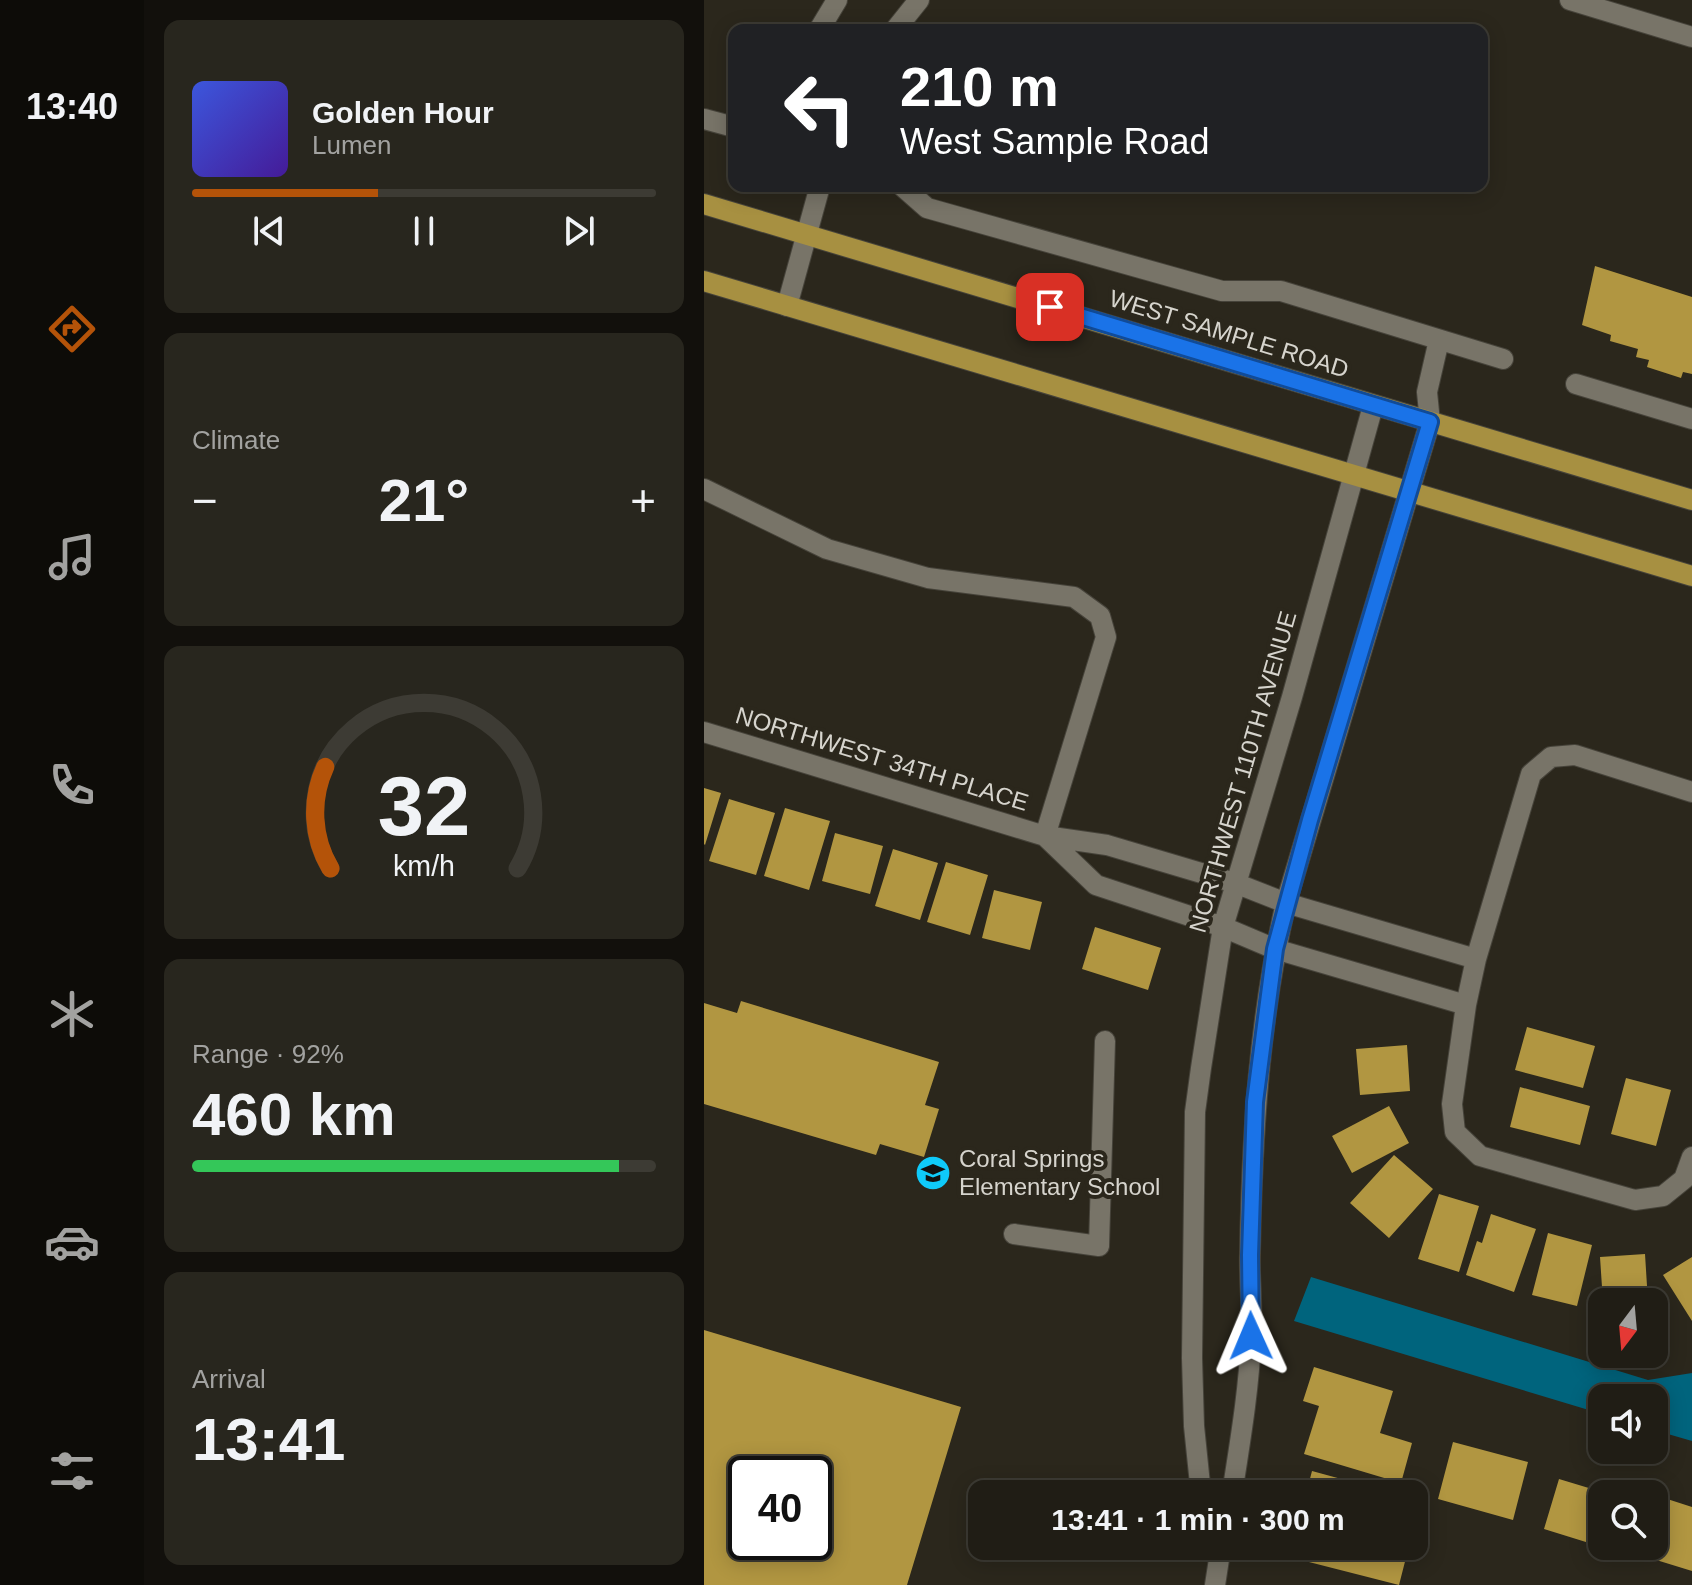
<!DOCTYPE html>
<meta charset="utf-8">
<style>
body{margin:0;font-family:Arial,sans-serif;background:#28261e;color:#f1f3f6;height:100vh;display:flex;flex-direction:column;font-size:30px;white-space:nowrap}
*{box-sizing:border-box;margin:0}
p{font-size:26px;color:#a2a2a0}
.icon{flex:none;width:44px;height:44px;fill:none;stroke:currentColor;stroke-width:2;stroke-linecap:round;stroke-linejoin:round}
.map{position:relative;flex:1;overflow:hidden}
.details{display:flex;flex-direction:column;gap:20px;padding:20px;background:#12100c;width:560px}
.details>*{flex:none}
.banner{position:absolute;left:24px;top:24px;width:760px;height:168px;border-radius:16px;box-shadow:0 4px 20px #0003,0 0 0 2px #3d3b34;background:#202124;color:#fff;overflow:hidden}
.needle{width:52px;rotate:196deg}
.buttons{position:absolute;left:884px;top:1288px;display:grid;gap:16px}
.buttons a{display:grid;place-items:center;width:80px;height:80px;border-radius:16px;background:#201d15;box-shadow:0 4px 20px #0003,0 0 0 2px #3d3b34;font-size:40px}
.speed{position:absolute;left:24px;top:1456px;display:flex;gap:16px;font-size:40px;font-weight:700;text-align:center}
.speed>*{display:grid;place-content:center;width:104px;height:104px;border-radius:50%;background:#201d15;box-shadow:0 4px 20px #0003,0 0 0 2px #3d3b34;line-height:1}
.speed .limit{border:4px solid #111;border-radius:12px;background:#fff;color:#111}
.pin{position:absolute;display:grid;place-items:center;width:68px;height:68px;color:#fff;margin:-34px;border-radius:16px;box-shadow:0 4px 12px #0006}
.me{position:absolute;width:88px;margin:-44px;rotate:359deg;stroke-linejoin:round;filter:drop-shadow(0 0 6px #0008)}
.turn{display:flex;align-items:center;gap:28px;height:168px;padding:0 40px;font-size:36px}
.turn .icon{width:104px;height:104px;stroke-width:2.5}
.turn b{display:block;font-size:56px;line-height:68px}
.big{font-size:60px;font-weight:600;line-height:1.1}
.details .card{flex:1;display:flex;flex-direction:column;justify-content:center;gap:12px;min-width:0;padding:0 28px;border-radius:16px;background:#28261e}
.details .dial{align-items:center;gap:0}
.dial svg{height:208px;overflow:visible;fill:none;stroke:#3d3b34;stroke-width:7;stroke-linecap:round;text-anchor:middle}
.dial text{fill:#f1f3f6;stroke:none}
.song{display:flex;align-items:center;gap:24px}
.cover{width:96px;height:96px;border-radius:12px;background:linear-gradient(135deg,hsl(230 70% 55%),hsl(260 70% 35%))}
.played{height:8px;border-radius:4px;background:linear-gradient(90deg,#b45309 40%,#3d3b34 40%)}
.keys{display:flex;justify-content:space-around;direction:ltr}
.heat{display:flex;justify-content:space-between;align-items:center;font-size:44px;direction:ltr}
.charge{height:12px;border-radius:6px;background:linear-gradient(90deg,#34c759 92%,#3d3b34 0)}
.trip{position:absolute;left:264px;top:1480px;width:460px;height:80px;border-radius:16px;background:#201d15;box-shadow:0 4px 20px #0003,0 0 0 2px #3d3b34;font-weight:600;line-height:80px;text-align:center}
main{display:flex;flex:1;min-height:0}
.tab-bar{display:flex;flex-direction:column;width:144px;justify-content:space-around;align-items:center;background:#0d0c08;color:#a2a2a0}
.tab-bar .icon{width:56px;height:56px}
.tab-bar .selected{color:#b45309}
.tab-bar b{font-size:36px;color:#f1f3f6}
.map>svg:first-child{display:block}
.water{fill:#00647d}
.building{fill:#b19641;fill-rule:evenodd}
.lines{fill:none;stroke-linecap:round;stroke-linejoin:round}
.minor-casing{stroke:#46433a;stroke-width:22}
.major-casing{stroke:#46433a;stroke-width:22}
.minor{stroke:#787468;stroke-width:20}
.major{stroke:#a79041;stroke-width:20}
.route-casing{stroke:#114b97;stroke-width:20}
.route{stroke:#1a73e8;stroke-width:14}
.labels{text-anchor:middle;stroke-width:8;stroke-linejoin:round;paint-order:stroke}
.street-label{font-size:24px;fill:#d6d4cd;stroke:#2b271c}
.poi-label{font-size:24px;fill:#d6d4cd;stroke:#2b271c;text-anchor:start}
</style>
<main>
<nav class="tab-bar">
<b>13:40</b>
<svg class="icon selected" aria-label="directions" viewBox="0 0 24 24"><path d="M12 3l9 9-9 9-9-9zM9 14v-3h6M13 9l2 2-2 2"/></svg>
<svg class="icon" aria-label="music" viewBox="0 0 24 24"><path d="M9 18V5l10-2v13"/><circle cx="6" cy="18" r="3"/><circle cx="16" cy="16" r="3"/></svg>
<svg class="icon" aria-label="phone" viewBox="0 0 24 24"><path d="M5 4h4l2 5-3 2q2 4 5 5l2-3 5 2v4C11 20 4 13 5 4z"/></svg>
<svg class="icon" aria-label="climate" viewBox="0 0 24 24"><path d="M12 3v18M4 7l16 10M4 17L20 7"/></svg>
<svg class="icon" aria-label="car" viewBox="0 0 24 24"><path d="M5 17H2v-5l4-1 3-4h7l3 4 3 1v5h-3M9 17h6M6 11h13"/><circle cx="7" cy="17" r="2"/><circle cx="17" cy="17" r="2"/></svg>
<svg class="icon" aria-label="filters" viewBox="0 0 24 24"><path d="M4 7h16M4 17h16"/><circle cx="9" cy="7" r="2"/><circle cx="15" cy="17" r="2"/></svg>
</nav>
<section class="details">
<div class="card">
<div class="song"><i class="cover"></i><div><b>Golden Hour</b><p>Lumen</p></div></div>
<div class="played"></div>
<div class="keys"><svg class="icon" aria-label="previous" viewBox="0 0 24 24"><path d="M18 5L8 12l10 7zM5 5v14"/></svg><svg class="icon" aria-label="pause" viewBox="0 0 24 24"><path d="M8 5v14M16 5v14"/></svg><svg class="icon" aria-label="next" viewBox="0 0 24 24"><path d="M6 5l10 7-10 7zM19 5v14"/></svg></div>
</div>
<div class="card"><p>Climate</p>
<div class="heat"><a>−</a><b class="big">21°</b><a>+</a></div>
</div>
<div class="card dial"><svg viewBox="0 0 100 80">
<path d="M14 69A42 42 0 1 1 86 69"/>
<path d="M14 69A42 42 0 0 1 12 30" stroke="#b45309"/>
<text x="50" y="56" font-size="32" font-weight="700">32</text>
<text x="50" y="72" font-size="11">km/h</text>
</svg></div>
<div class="card"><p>Range · 92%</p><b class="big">460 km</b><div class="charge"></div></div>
<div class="card"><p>Arrival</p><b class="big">13:41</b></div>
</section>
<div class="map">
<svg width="988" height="1585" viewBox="0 0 988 1585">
<rect width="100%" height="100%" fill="#2b271c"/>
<!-- water -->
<path class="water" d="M607,1277L944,1380L988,1373V1441L950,1430V1398H898V1414L590,1321Z"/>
<!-- building -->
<path class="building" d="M891,266L988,297V374L979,372L977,378L943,367L945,360L932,357L934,349L906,341L907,335L878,325Z
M0,788L17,793L1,845L0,844Z
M25,799L71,813L52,875L5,861Z
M81,808L126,821L105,890L60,876Z
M131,833L179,846L166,894L118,881Z
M189,849L234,863L216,920L171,906Z
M242,862L284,875L266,935L223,922Z
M290,890L338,902L326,950L278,938Z
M391,927L457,948L444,990L378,969Z
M37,1001L235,1062L221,1105L235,1109L220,1157L176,1144L172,1155L0,1104V1003L33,1013Z
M823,1027L891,1046L879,1088L811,1070Z
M703,1045L706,1091L656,1095L652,1049Z
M922,1078L967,1090L952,1146L907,1134Z
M816,1087L886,1106L876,1145L806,1127Z
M685,1106L705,1143L648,1173L628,1136Z
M690,1155L729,1189L685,1238L646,1203Z
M735,1194L775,1206L755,1272L714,1259Z
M787,1214L832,1229L810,1292L762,1275L773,1241L778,1243Z
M844,1233L888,1245L873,1306L828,1295Z
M941,1254L944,1302H899L896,1257Z
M988,1257V1321L959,1275Z
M0,1330L257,1407L203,1585H0ZM42,1474H110V1542H42Z
M610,1367L689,1391L676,1433L708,1443L697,1483L600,1454L615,1406L599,1401Z
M749,1442L824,1462L809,1520L734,1499Z
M608,1471L674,1489L673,1494H602Z
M855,1479L898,1492V1547L840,1529Z
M954,1496L988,1507V1571L936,1555L939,1546H950V1508Z
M606,1546H705L695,1585L601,1561Z"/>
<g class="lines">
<defs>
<path id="minor" d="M866,0L988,37
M115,30L133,0
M191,30L215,0
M0,119L30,127
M198,186L223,208L518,291H577L799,359
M83,306L116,186
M872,384L988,419
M0,489L123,549L224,578L370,597L396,616L402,637L341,836
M0,732L341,836L403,845L531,883L582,903L772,959
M988,792L871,755L847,757L827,774L772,959L762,1005L748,1104L751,1132L776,1156L931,1200L959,1196L980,1179L988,1157
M341,836L392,885L519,927L571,949L762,1005
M310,1234L395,1246L401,1041
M497,1494L490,1426L488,1358L491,1112L497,1068L519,927L588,697L669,406
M528,1494C536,1442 545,1390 547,1338C549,1309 545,1281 546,1253C548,1135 555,1018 582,903L726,422L723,392L735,340
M511,1585L517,1546"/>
<path id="major" d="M0,204L988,500
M0,281L988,576"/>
</defs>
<!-- minor casing -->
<use href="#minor" class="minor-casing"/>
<!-- major casing -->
<use href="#major" class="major-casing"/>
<!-- minor -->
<use href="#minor" class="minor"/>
<!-- major -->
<use href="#major" class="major"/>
</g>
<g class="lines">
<defs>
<path id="route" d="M346,307L726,422L606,820L571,949L551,1102L546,1255L547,1336"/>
</defs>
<!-- route casing -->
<use href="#route" class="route-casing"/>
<!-- route -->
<use href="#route" class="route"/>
</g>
<!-- icons -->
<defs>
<symbol id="school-disc" viewBox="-11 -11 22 22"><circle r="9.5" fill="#0fcafa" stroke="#2b271c"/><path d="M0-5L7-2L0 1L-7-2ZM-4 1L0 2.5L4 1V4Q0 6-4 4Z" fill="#111"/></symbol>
</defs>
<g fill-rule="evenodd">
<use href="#school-disc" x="209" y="1153" width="40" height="40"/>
</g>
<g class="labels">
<!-- street labels -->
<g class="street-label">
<text transform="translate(525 334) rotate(17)" y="8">WEST SAMPLE ROAD</text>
<text transform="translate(178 759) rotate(17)" y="8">NORTHWEST 34TH PLACE</text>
<text transform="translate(539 772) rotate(-74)" y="8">NORTHWEST 110TH AVENUE</text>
</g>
<!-- poi labels -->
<g class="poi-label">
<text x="255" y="1167">Coral Springs<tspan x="255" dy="28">Elementary School</tspan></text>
</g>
</g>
</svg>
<div class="buttons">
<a><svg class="needle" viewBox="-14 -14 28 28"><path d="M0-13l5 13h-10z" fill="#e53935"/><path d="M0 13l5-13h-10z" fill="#a2a2a0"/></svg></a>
<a><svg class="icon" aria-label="sound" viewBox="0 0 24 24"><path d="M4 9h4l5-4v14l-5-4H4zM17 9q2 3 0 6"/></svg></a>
<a><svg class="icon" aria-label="search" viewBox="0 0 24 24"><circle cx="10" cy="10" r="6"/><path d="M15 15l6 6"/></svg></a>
</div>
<div class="speed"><div class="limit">40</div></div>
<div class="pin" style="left:346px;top:307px;background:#d93025"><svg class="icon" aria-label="arrive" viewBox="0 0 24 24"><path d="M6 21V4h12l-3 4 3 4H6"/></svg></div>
<svg class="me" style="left:547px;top:1336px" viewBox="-20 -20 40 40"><path d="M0-17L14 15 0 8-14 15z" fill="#1a73e8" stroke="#fff" stroke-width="4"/></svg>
<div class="trip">13:41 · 1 min · 300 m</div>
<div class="banner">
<div class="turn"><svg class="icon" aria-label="left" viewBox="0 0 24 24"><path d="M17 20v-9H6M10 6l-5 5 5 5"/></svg><div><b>210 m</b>West Sample Road</div></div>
</div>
</div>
</main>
